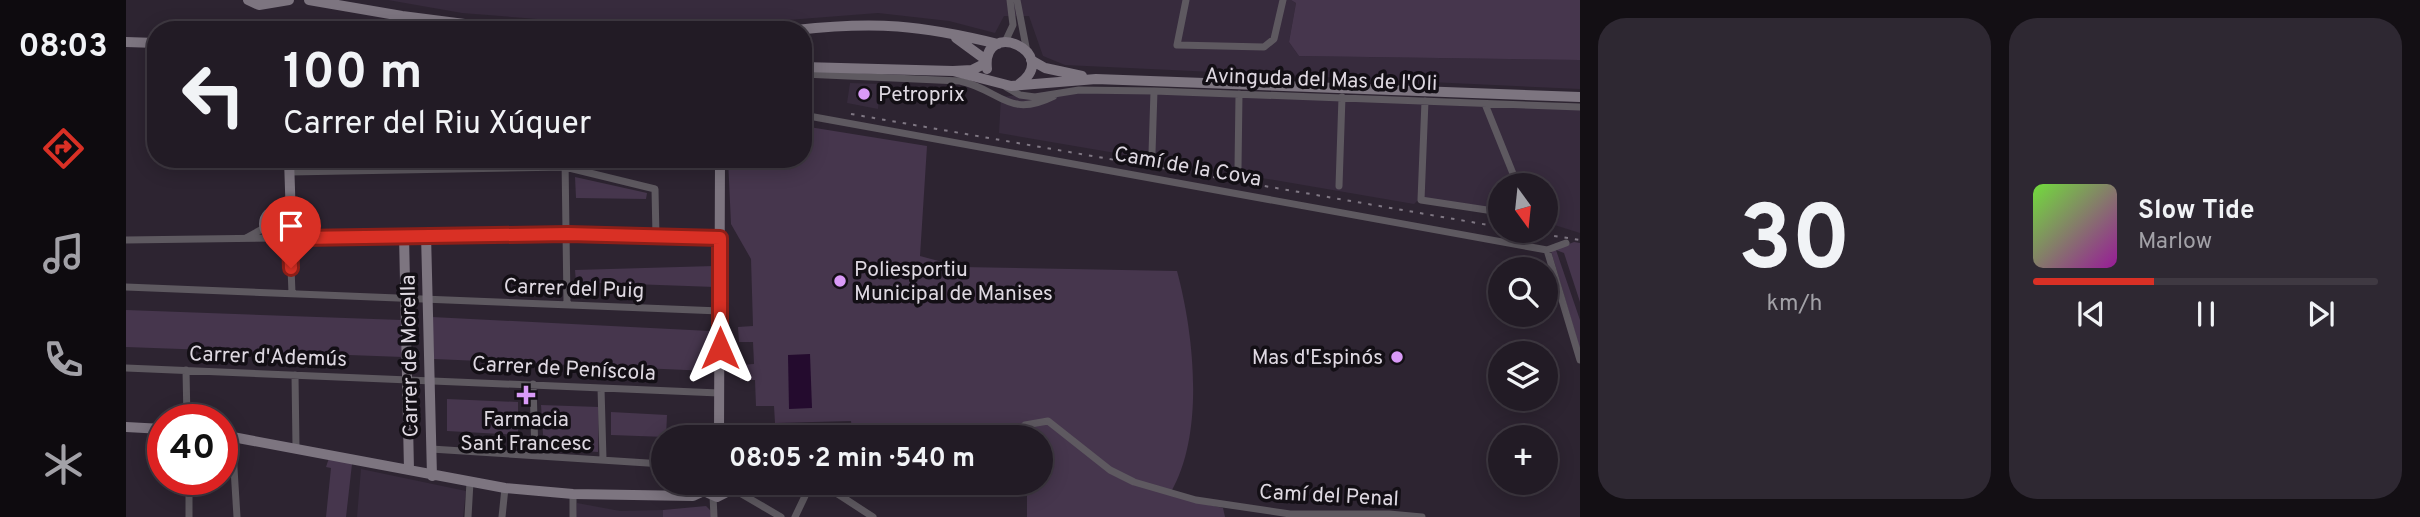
<!DOCTYPE html>
<meta charset="utf-8">
<style>
body{margin:0;font-family:Overpass,sans-serif;background:#2e2832;color:#f1f3f6;height:100vh;display:flex;flex-direction:column;font-size:26px;white-space:nowrap}
*{box-sizing:border-box;margin:0}
p{font-size:23px;color:#a2a1a7}
.icon{flex:none;width:38px;height:38px;fill:none;stroke:currentColor;stroke-width:2;stroke-linecap:round;stroke-linejoin:round}
.map{position:relative;flex:1;overflow:hidden}
.sheet{display:flex;flex-direction:column;gap:18px;padding:18px;background:#130f14;width:840px}
.sheet>*{flex:none}
.guide{position:absolute;left:21px;top:21px;width:665px;height:147px;border-radius:28px;box-shadow:0 4px 18px #0003,0 0 0 2px #3f3942;background:#221b25;color:#f1f3f6;overflow:hidden}
.needle{width:46px;rotate:165deg}
.tools{position:absolute;left:1362px;top:173px;display:grid;gap:14px}
.tools a{display:grid;place-items:center;width:70px;height:70px;border-radius:50%;background:#221b25;box-shadow:0 4px 18px #0003,0 0 0 2px #3f3942;font-size:35px}
.speed{position:absolute;left:21px;top:404px;display:flex;gap:14px;font-size:35px;font-weight:700;text-align:center}
.speed>*{display:grid;place-content:center;width:91px;height:91px;border-radius:50%;background:#221b25;box-shadow:0 4px 18px #0003,0 0 0 2px #3f3942;line-height:1}
.speed .limit{border:10px solid #d22;background:#fff;color:#111}
.pin{position:absolute;display:grid;place-items:center;width:60px;height:60px;color:#fff;margin:-72px -30px;border-radius:50% 50% 50% 0;rotate:-45deg;box-shadow:0 0 7px #0007}
.pin .icon{rotate:45deg}
.me{position:absolute;width:77px;margin:-38px;rotate:0deg;stroke-linejoin:round;filter:drop-shadow(0 0 5px #0008)}
.turn{display:flex;align-items:center;gap:24px;height:147px;padding:0 21px;font-size:32px}
.turn .icon{width:91px;height:91px;stroke-width:2.5}
.turn b{display:block;font-size:49px;line-height:60px}
.sheet .widget{flex:1;display:flex;flex-direction:column;justify-content:center;gap:10px;min-width:0;padding:0 24px;border-radius:28px;background:#2e2832}
.sheet .dial{align-items:center;gap:0}
.dial b{font-size:91px;line-height:1}
.song{display:flex;align-items:center;gap:21px}
.cover{width:84px;height:84px;border-radius:10px;background:linear-gradient(135deg,hsl(100 70% 55%),hsl(300 70% 35%))}
.played{height:7px;border-radius:4px;background:linear-gradient(90deg,#d93025 35%,#3f3942 35%)}
.keys{display:flex;justify-content:space-around;direction:ltr}
.sheet .tiles{flex:1;display:grid;gap:18px;grid-template-columns:repeat(2,1fr)}
.trip{position:absolute;left:525px;top:425px;width:402px;height:70px;border-radius:35px;background:#221b25;box-shadow:0 4px 18px #0003,0 0 0 2px #3f3942;font-weight:700;line-height:70px;text-align:center}
main{display:flex;flex:1;min-height:0}
.tabs{display:flex;flex-direction:column;width:126px;justify-content:space-around;align-items:center;background:#0e0b0f;color:#a2a1a7}
.tabs .icon{width:49px;height:49px}
.tabs .active{color:#d93025}
.tabs b{font-size:32px;color:#f1f3f6}
.map>svg:first-child{display:block}
.built{fill:#372b3d}
.green{fill:#46364d}
.water{fill:#240b2e}
.lines{fill:none;stroke-linecap:round;stroke-linejoin:round}
.street{stroke:#5e5960;stroke-width:7}
.secondary{stroke:#7d7580;stroke-width:10}
.rail{stroke:#7f7783;stroke-width:2;stroke-dasharray:3.5 7;stroke-linecap:butt}
.route-casing{stroke:#8d1f18;stroke-width:18}
.route{stroke:#d93025;stroke-width:12}
.poi-dot{fill:#d99af7;stroke:#130f15;stroke-width:2.5}
.labels{text-anchor:middle;stroke-width:7;stroke-linejoin:round;paint-order:stroke}
.street-label{font-size:21px;fill:#ded8e1;stroke:#130f15}
.poi-label{font-size:21px;fill:#ded8e1;stroke:#130f15;text-anchor:start}
</style>
<main>
<nav class="tabs">
<b>08:03</b>
<svg class="icon active" aria-label="directions" viewBox="0 0 24 24"><path d="M12 3l9 9-9 9-9-9zM9 14v-3h6M13 9l2 2-2 2"/></svg>
<svg class="icon" aria-label="music" viewBox="0 0 24 24"><path d="M9 18V5l10-2v13"/><circle cx="6" cy="18" r="3"/><circle cx="16" cy="16" r="3"/></svg>
<svg class="icon" aria-label="phone" viewBox="0 0 24 24"><path d="M5 4h4l2 5-3 2q2 4 5 5l2-3 5 2v4C11 20 4 13 5 4z"/></svg>
<svg class="icon" aria-label="climate" viewBox="0 0 24 24"><path d="M12 3v18M4 7l16 10M4 17L20 7"/></svg>
</nav>
<div class="map">
<svg width="1454" height="517" viewBox="0 0 1454 517">
<rect width="100%" height="100%" fill="#2d2431"/>
<!-- built -->
<path class="built" d="M262,0H1165L1170,3L1163,42L1173,56L1454,60V89L939,65L917,56L903,16H878L869,33L823,21L752,13L611,24L487,25L336,13Z
M724,83L754,84L752,109L721,103Z
M961,87L1454,105V233L1419,222V186H1374V214L1291,201L1288,204L873,133L875,97Z
M235,469L340,491L337,517H231Z
M451,503L494,511L537,510V517H450Z"/>
<!-- green -->
<path class="green" d="M1165,0H1454V60L1173,56L1163,42L1170,3Z
M677,126L801,146L794,256L835,267L1051,271C1068,334 1079,433 1045,492L981,470L1070,502L1097,508L1099,517H901V485H874V483H915V438L727,437L725,421L649,423L648,406H630L629,380H614L613,365L628,364L627,342H613L612,327L627,326L625,259L605,224L602,159H677Z
M449,177L521,193L520,199L450,198Z
M1448,242L1454,243V302L1438,253L1430,250L1454,320V350L1425,251Z
M588,266L589,287L450,282L449,270Z
M0,310L276,320L277,357L0,347Z
M306,317L584,331L583,371L308,359Z
M321,399L392,402V435L321,431Z
M415,405L473,407L472,452L418,448Z
M485,412L541,415L540,437L485,435Z
M203,458L226,464L220,517H200L205,468L200,467Z
M580,506L585,511V517H537V510Z"/>
<!-- water -->
<path class="water" d="M684,354L686,408L663,409L662,355Z"/>
<g class="lines">
<!-- street -->
<path class="street" d="M891,0L901,52
M1060,0L1051,45L1138,47L1148,39L1157,0
M879,42L887,25L884,0
M677,74L834,81C875,90 882,119 928,96
M880,87L894,95L909,97L953,90L1028,91L1454,107
M1299,101L1295,200L1374,212
M1359,104L1392,186
M677,115L1421,250L1440,243
M1026,153L1028,91
M439,159L441,304
M1112,168L1113,94
M164,172L439,167L529,189L530,237
M1213,186L1216,97
M300,234L594,238
M158,236L164,243L166,293
M120,238L138,228
M0,240L148,238
M1421,250L1454,360
M0,287L594,311
M0,368L593,393
M60,370L61,420
M169,375L170,447
M407,384L409,455
M475,388L477,459
M106,436L111,517
M886,438L899,425L922,421L984,470L1008,482L1070,500L1164,514H1263L1296,517
M305,449L537,464
M63,480V517
M701,487L747,517
M602,489H751L815,483
M607,489L655,517
M447,494V517
M587,496L588,517
M342,517L344,482
M376,517L379,488
M669,517L679,496V487"/>
<!-- secondary -->
<path class="secondary" d="M122,0L133,5L163,0
M183,0L276,16L385,30
M670,30C750,21 794,25 872,44
M830,38L860,60
M0,42L30,43
M905,60L919,68L956,76
M677,67L827,71L846,70L860,63
M861,69C855,16 937,53 893,84
M827,71L885,86L970,79L1454,97
M163,159L165,220
M138 224a14 14 0 1 1 28 0a14 14 0 1 1-28 0Z
M165,229L174,238L300,234L306,476
M278,235L283,470
M0,427L37,429
M96,435L379,488L447,494L567,496L580,490
M593,438L594,159
M579,486L582,493L591,497L599,493L602,483"/>
<!-- rail -->
<path class="rail" d="M725,114L1374,227
M1397,231L1454,240"/>
</g>
<g class="lines">
<defs>
<path id="route" d="M165,268L164,243L158,236L165,229L174,238L442,234L594,238V348"/>
</defs>
<!-- route casing -->
<use href="#route" class="route-casing"/>
<!-- route -->
<use href="#route" class="route"/>
</g>
<!-- markers -->
<g class="poi-dot">
<circle cx="738" cy="94" r="7"/>
<circle cx="714" cy="281" r="7"/>
<circle cx="1271" cy="357" r="7"/>
<path d="M396.5 384.5h7v7h7v7h-7v7h-7v-7h-7v-7h7z"/>
</g>
<g class="labels">
<!-- street labels -->
<g class="street-label">
<text transform="translate(1195 79) rotate(2)" y="7">Avinguda del Mas de l'Oli</text>
<text transform="translate(1062 166) rotate(10)" y="7">Camí de la Cova</text>
<text transform="translate(448 288) rotate(2)" y="7">Carrer del Puig</text>
<text transform="translate(142 356) rotate(2)" y="7">Carrer d'Ademús</text>
<text transform="translate(283 356) rotate(-91)" y="7">Carrer de Morella</text>
<text transform="translate(438 368) rotate(3)" y="7">Carrer de Peníscola</text>
<text transform="translate(1203 495) rotate(3)" y="7">Camí del Penal</text>
</g>
<!-- poi labels -->
<g class="poi-label">
<text x="752" y="101">Petroprix</text>
<text x="728" y="276">Poliesportiu<tspan x="728" dy="24">Municipal de Manises</tspan></text>
<text x="1257" y="364" text-anchor="end">Mas d'Espinós</text>
<text x="400" y="426" text-anchor="middle">Farmacia<tspan x="400" dy="24">Sant Francesc</tspan></text>
</g>
</g>
</svg>
<div class="tools">
<a><svg class="needle" viewBox="-14 -14 28 28"><path d="M0-13l5 13h-10z" fill="#e53935"/><path d="M0 13l5-13h-10z" fill="#a2a1a7"/></svg></a>
<a><svg class="icon" aria-label="search" viewBox="0 0 24 24"><circle cx="10" cy="10" r="6"/><path d="M15 15l6 6"/></svg></a>
<a><svg class="icon" aria-label="layers" viewBox="0 0 24 24"><path d="M12 4l9 5-9 5-9-5zM3 14l9 5 9-5"/></svg></a>
<a>+</a>
</div>
<div class="speed"><div class="limit">40</div></div>
<div class="pin" style="left:165px;top:268px;background:#d93025"><svg class="icon" aria-label="arrive" viewBox="0 0 24 24"><path d="M6 21V4h12l-3 4 3 4H6"/></svg></div>
<svg class="me" style="left:594px;top:348px" viewBox="-20 -20 40 40"><path d="M0-17L14 15 0 8-14 15z" fill="#d93025" stroke="#fff" stroke-width="4"/></svg>
<div class="trip">08:05 · 2 min · 540 m</div>
<div class="guide">
<div class="turn"><svg class="icon" aria-label="left" viewBox="0 0 24 24"><path d="M17 20v-9H6M10 6l-5 5 5 5"/></svg><div><b>100 m</b>Carrer del Riu Xúquer</div></div>
</div>
</div>
<section class="sheet">
<div class="tiles">
<div class="widget dial"><b>30</b><p>km/h</p></div>
<div class="widget">
<div class="song"><i class="cover"></i><div><b>Slow Tide</b><p>Marlow</p></div></div>
<div class="played"></div>
<div class="keys"><svg class="icon" aria-label="previous" viewBox="0 0 24 24"><path d="M18 5L8 12l10 7zM5 5v14"/></svg><svg class="icon" aria-label="pause" viewBox="0 0 24 24"><path d="M8 5v14M16 5v14"/></svg><svg class="icon" aria-label="next" viewBox="0 0 24 24"><path d="M6 5l10 7-10 7zM19 5v14"/></svg></div>
</div>
</div>
</section>
</main>
